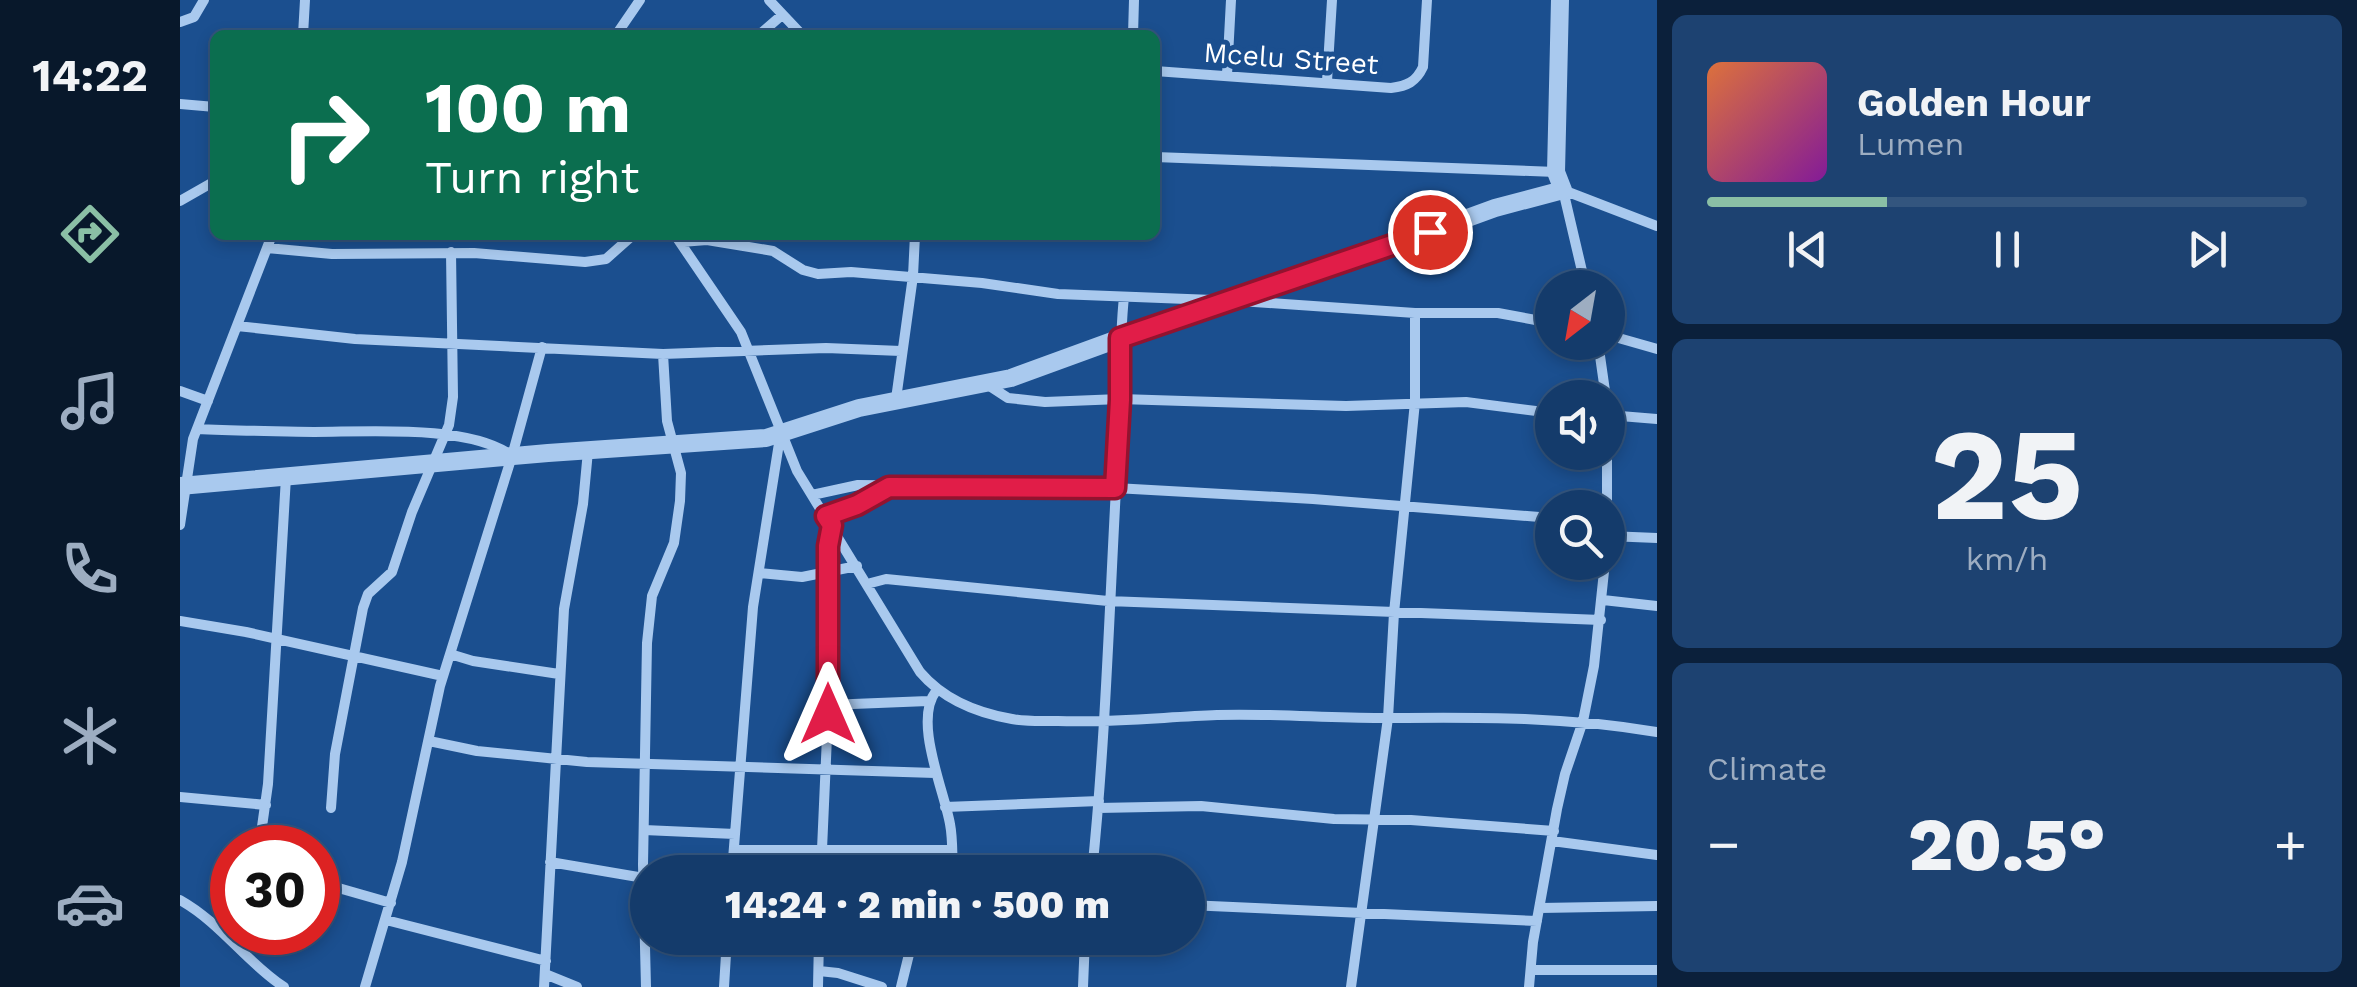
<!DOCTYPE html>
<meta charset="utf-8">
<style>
body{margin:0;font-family:"Work Sans",sans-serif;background:#1d4271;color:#f1f3f6;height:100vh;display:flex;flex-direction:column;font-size:38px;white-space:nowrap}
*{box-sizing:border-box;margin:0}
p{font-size:32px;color:#9dadc1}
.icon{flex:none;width:55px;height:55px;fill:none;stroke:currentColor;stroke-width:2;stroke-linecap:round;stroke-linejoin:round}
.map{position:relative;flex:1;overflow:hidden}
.drawer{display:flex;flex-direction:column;gap:15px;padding:15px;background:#0b203b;width:700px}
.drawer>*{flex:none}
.hud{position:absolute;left:30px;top:30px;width:950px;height:210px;border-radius:15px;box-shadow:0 5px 15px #0003,0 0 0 2px #33557e;background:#0b6e4f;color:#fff;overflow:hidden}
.needle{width:65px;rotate:211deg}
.controls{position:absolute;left:1355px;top:270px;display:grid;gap:20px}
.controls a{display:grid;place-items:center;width:90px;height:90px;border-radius:50%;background:#143b6b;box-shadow:0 5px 15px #0003,0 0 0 2px #33557e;font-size:50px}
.speed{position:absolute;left:30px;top:825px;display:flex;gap:20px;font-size:50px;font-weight:700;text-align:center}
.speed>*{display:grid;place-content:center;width:130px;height:130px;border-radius:50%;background:#143b6b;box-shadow:0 5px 15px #0003,0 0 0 2px #33557e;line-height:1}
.speed .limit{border:15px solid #d22;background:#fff;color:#111}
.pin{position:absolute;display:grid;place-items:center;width:85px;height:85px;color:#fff;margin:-42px;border:5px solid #fff;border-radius:50%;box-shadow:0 2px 10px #0007}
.me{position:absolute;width:110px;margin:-55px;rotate:0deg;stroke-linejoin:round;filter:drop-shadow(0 0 8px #0008)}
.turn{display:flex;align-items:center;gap:35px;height:210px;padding:0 50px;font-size:45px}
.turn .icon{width:130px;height:130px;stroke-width:2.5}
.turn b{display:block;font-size:70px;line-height:85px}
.big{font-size:75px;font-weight:800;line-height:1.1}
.drawer .widget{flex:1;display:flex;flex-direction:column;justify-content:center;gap:15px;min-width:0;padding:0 35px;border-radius:15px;background:#1d4271}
.drawer .dial{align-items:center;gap:0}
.dial b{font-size:130px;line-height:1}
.song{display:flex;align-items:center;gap:30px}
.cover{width:120px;height:120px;border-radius:15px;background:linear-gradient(135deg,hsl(20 70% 55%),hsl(290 70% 35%))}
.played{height:10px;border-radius:5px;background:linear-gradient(90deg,#8abfa5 30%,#33557e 30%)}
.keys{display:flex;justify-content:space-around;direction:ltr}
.heat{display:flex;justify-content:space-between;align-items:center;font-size:55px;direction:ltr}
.trip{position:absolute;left:450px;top:855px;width:575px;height:100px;border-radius:50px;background:#143b6b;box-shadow:0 5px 15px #0003,0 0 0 2px #33557e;font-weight:800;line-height:100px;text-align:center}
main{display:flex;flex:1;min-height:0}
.dock{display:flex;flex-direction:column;width:180px;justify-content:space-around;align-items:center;background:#08182b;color:#9dadc1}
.dock .icon{width:70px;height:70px}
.dock .selected{color:#8abfa5}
.dock b{font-size:45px;color:#f1f3f6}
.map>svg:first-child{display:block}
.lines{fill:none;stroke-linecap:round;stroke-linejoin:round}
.minor{stroke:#a9c9ee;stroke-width:10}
.tertiary{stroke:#a9c9ee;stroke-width:18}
.route-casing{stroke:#92132f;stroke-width:25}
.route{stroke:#e11d48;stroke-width:18}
.labels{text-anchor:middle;stroke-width:10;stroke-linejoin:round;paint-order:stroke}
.street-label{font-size:28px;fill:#fff;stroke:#1b4f8f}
</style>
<main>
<nav class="dock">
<b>14:22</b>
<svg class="icon selected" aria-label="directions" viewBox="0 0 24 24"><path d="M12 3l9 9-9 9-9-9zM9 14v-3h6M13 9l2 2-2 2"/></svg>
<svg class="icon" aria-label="music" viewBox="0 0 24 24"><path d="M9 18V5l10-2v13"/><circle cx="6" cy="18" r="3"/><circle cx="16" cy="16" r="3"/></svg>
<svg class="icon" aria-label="phone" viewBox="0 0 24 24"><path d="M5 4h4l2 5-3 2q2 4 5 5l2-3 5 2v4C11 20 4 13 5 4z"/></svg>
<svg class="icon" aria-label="climate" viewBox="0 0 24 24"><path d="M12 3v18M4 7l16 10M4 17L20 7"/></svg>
<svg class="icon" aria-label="car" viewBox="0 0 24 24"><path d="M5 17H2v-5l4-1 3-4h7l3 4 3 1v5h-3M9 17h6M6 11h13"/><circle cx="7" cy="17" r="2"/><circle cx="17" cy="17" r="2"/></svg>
</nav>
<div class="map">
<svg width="1477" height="987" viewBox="0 0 1477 987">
<rect width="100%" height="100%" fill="#1b4f8f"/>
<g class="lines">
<!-- minor -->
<path class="minor" d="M589,0L622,35
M0,22L14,17L24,0
M123,35L125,0
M436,35L460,0
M579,35L602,15
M953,35L954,0
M975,71L1211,88C1227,86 1236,82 1243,67L1247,0
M1047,75L1051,0
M1147,81L1152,0
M0,104L35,107
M975,157L1376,172
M1383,190L1477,226
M1383,190L1406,288
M0,201L35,181
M495,235L561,332L617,471L740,672C763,699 797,713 832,719C847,722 863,721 878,721C931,723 984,717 1037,715C1096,713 1154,719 1212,718C1302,717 1388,717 1477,732
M501,242L527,240L593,251L623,270L638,274L671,272L802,283L878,294L1033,300
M87,248L152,254L294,253L405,262L426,259L453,235
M1060,301L1235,313H1318L1372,323
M57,326L175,339L483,354L646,348L721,351
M1428,335L1477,349
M1418,342L1426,398
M805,383L828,398L865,402L940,399L1166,406L1286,402L1372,413
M0,391L28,401
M716,399L733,276L735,235
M1428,415L1477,419
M17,429C56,431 95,431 134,432C186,432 290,424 332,456
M1427,452V508
M632,495L678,485L935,488L1133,499L1372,518
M647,516L677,505L708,487
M0,525L13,439L92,235
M1428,536L1477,538
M579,573L622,577L677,566
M687,584L706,579L928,601L1421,620
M1423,600L1477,606
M0,621L66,632L263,676
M270,654L293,661L379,674
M756,691C733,721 764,790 770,824C773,839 772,857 773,872
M648,705L748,701
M249,741L297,751L407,762L755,773
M0,797L86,805
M765,807L919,801
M151,808L155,754L183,608L188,594L212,572L232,512L269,425L273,397L271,252
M918,808L1021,806L1154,819L1231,820L1374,831
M464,830L555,834
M1372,841L1477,855
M79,848L88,784L106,477
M554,850H772
M370,862L464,878
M552,872L573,607L600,437
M641,872L648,714V546L652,526
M912,872C927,727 930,581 939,435C941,389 939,343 944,297
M138,878L148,885L211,903
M0,900C41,923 66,962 104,987
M1008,905L1357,921
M1360,908L1477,906
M206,920L366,961
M1351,970H1477
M639,971L658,973L702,987
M365,974L397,987
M185,987L222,862L260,686L332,456L362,347
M364,987L384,609L403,504L408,451
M466,987L463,865L467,643L472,596L494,543L500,501L501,473L487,421L483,354
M544,987L547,938
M638,987L639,938
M721,987L733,938
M903,987L905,938
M1171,987L1208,718L1214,613L1235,402V313
M1349,987L1353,942L1377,809L1385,774L1403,721L1414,666L1425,562"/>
<!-- tertiary -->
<path class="tertiary" d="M0,486L368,453L586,438L679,408L831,378L1042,301L1153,267L1315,208L1383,190L1376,172L1380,0"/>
</g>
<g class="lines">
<defs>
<path id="route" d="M648,714V546L652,525L646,516L677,505L709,487L935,488L940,400V338L1250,232"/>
</defs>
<!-- route casing -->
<use href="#route" class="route-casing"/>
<!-- route -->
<use href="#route" class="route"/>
</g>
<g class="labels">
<!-- street labels -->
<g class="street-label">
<text transform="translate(1111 58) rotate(4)" y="10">Mcelu Street</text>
</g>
</g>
</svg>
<div class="controls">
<a><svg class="needle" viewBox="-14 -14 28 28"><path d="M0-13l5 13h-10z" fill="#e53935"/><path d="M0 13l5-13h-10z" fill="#9dadc1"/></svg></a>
<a><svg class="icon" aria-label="sound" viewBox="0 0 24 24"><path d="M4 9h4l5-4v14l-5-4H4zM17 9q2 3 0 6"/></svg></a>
<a><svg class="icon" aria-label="search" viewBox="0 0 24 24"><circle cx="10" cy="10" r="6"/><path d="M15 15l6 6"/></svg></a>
</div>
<div class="speed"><div class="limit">30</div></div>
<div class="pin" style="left:1250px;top:232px;background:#d93025"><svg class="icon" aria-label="arrive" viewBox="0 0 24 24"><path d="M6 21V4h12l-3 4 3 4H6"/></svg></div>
<svg class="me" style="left:648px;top:714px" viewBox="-20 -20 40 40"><path d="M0-17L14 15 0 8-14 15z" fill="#e11d48" stroke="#fff" stroke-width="4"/></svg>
<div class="trip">14:24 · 2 min · 500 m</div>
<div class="hud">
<div class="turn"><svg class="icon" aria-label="right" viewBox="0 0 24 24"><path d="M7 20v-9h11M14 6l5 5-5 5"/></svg><div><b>100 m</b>Turn right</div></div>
</div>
</div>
<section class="drawer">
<div class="widget">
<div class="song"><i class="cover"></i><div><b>Golden Hour</b><p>Lumen</p></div></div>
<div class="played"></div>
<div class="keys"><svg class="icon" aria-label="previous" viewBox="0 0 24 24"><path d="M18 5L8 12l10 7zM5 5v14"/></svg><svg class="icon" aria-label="pause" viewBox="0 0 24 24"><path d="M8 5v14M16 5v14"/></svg><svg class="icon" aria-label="next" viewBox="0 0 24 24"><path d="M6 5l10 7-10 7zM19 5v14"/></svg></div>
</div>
<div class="widget dial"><b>25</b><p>km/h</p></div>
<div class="widget"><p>Climate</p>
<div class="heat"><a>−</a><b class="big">20.5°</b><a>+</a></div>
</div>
</section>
</main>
